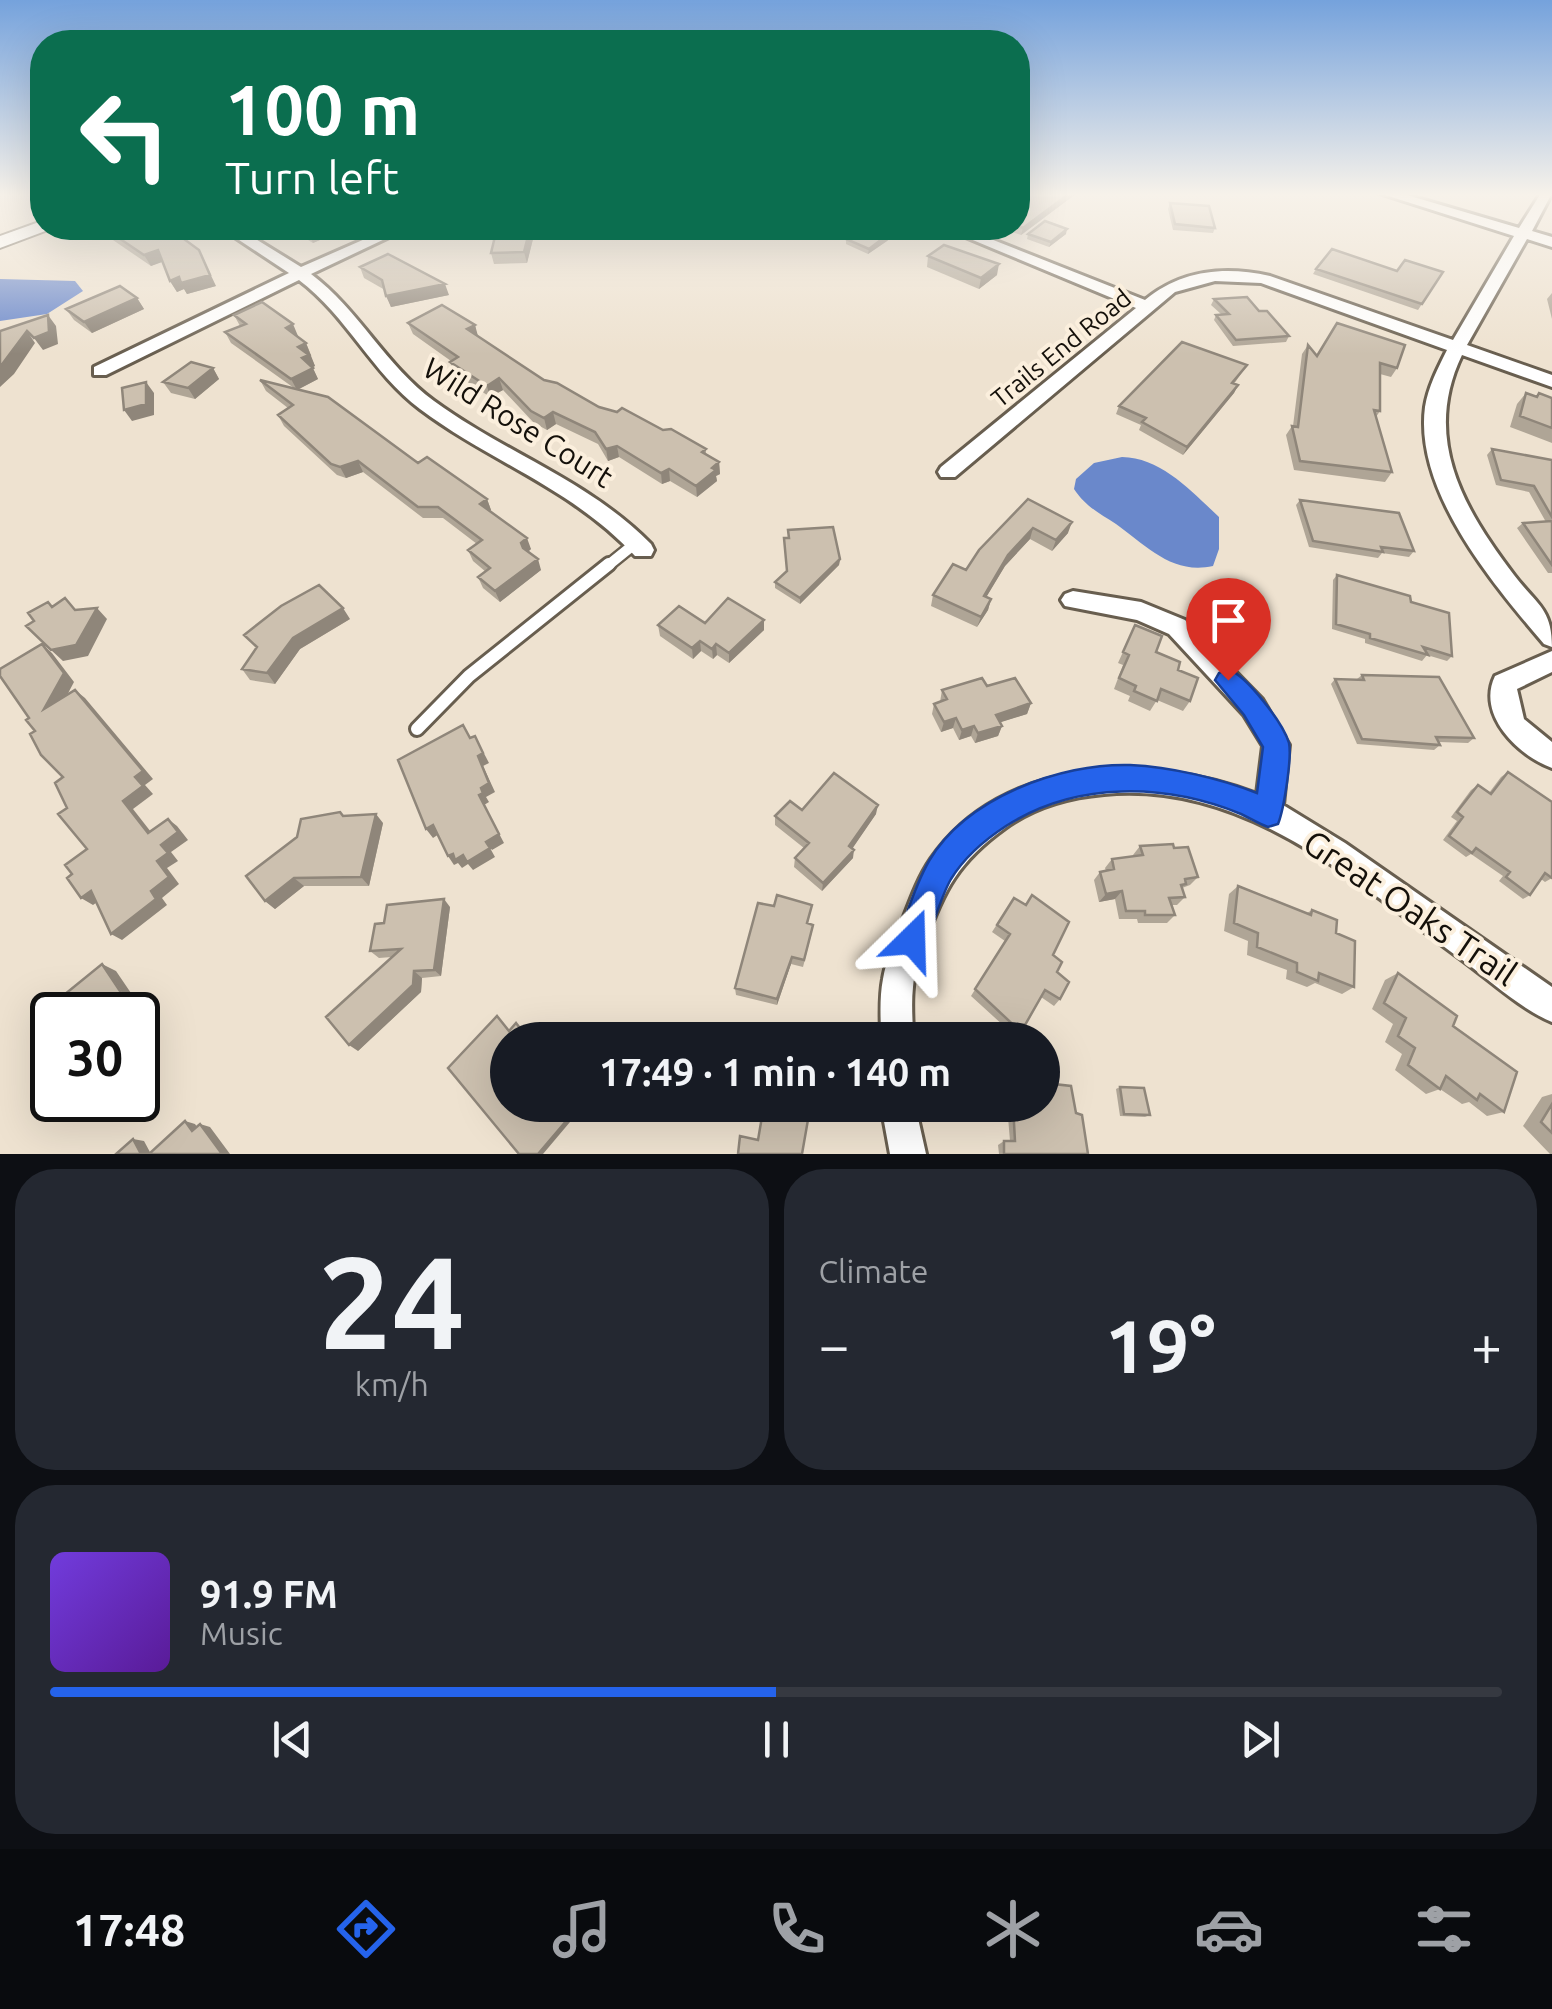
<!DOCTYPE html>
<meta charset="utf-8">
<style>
body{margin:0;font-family:Ubuntu,sans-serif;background:#242831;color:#f1f3f6;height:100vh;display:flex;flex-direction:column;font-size:38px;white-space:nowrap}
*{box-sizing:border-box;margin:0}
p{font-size:32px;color:#9ea1a6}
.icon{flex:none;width:55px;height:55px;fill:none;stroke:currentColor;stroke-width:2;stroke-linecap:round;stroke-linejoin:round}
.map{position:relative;height:1154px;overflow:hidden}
.details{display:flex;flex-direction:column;gap:15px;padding:15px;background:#0d0f14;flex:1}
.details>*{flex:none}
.guide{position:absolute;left:30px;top:30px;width:1000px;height:210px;border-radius:40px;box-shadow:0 10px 40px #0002;background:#0b6e4f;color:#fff;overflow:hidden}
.speed{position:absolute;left:30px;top:992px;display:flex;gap:20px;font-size:50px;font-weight:700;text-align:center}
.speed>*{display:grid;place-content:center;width:130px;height:130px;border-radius:50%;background:#171b24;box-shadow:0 10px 40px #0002;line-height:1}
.speed .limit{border:5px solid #111;border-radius:15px;background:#fff;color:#111}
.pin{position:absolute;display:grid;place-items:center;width:85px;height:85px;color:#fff;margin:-102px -42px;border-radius:50% 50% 50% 0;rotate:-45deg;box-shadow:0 0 10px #0007}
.pin .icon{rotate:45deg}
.me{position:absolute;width:110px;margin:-55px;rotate:22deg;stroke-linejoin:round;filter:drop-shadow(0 0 8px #0008)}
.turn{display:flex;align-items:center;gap:35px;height:210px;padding:0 30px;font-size:45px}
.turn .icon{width:130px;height:130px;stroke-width:2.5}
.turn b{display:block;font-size:70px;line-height:85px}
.big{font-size:75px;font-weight:700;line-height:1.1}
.details .card{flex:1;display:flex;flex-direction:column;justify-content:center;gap:15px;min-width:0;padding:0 35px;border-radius:40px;background:#242831}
.details .dial{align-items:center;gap:0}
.dial b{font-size:130px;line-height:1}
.song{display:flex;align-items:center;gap:30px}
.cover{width:120px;height:120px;border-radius:15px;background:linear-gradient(135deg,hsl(260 70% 55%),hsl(270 70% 35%))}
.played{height:10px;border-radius:5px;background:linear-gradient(90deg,#2563eb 50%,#363941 50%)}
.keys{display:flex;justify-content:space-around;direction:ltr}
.heat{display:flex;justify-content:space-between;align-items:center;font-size:55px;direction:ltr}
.details .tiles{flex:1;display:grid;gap:15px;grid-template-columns:1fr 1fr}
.card:last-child{grid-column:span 2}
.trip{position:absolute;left:490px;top:1022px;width:570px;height:100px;border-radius:50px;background:#171b24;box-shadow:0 10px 40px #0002;font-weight:700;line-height:100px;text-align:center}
.dock{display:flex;height:160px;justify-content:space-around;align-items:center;background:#090b0e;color:#9ea1a6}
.dock .icon{width:70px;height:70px}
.dock .selected{color:#2563eb}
.dock b{font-size:45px;color:#f1f3f6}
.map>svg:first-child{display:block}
.water{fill:#6a88cb}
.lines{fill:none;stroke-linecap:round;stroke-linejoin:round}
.service-far1-casing{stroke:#685e4f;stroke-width:15}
.service-casing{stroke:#685e4f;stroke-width:18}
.minor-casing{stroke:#685e4f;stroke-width:6}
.tertiary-casing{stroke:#685e4f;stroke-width:4}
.service-far1{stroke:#fff;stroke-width:10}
.service{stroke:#fff;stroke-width:12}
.minor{fill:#fff;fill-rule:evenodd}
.tertiary{fill:#fff;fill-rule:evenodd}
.wall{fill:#afa596}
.shaded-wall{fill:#8f867a}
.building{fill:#ccc0af;stroke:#8f867a;stroke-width:2.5}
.route{fill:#2563eb;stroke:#184099;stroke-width:2.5}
.labels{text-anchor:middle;stroke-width:8;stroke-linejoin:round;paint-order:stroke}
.far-street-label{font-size:25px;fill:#14100a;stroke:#fbefdd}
.street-label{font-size:30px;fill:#14100a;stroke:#fbefdd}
.near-street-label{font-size:35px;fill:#14100a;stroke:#fbefdd}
</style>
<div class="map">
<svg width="1552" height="1154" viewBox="0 0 1552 1154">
<rect width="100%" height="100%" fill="#eee2d0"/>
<!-- water -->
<path class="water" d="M0,279L75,281L83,291L47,314L0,321Z
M1122,457C1162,458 1191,491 1219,517V549L1213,566C1172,575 1147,546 1116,524C1099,513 1085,506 1074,489L1076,479L1094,463Z"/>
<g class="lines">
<defs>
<path id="service-far1" d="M606,567L637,542"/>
<path id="service" d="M417,729L469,676L609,564"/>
<path id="minor" d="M1379,193H1400L1519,228L1541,193H1552L1532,231L1552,237V247L1527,239L1467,345L1552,375V387L1462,355C1422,438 1463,508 1514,575C1536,604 1552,608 1552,647L1544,644C1493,584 1414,491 1425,407C1428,387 1438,368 1447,350L1261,283L1215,281L1175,292L955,477H941L938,472L941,467L1136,308L944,228H963L1145,300C1182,270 1224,266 1270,276L1453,340L1514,236Z
M221,228H238L301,267L390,228H408L311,274C359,310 386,366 434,401C505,453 588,480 651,544L654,550L651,556H635C572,488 492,463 420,409C372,373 347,316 299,280L106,375H94V367L289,273Z
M1073,591L1141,602L1185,620L1262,699L1289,745L1283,805L1345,843L1552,987V1022C1521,1009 1492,982 1465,962C1357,884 1246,780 1104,794C1069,797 1034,807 1005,828C959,861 943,890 925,943C920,957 914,972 913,987C911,1005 913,1022 913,1040H881C881,1020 879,999 883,979C886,960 895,940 902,922C910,901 918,878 931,859C1002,756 1151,753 1257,794L1263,746L1244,715L1169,634L1137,620L1065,606L1061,600L1065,594Z
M1552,651V672L1517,689L1524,719L1552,742V768C1519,756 1476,715 1495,676Z
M881,1105H915L926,1154H890Z"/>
<path id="tertiary" d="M42,221V228L48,230L0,248V236Z"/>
</defs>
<!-- service-far1 casing -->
<use href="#service-far1" class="service-far1-casing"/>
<!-- service casing -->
<use href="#service" class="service-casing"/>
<!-- minor casing -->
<use href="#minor" class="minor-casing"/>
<!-- tertiary casing -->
<use href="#tertiary" class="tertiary-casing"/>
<!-- service-far1 -->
<use href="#service-far1" class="service-far1"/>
<!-- service -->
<use href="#service" class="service"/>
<!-- minor -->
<use href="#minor" class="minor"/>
<!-- tertiary -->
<use href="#tertiary" class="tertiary"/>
</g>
<!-- wall -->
<path class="wall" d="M1018,193H1077L1021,235L1001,228H1018Z
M1170,203L1215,228L1213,233L1173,230L1168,209Z
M104,228L216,286L187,294L184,289L177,292L170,281L163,261L151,266L110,238Z
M288,228H334L336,233L313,243Z
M895,229L894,234L887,241L868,254L846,244V239Z
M1028,234H1066L1049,247L1027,239Z
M533,239L527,263L494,264L491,253Z
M928,256L997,275L979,289L927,267Z
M360,267L449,295L391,307L385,290L364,278Z
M1316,269L1397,271L1443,272L1418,310L1313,274Z
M1552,293V319L1547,299Z
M137,298L144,309L92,333L74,320L66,309Z
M1214,299L1259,311L1289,336L1286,342L1233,346L1214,320L1216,315L1221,314L1211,305Z
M234,315L298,336H297L306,343L311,355H310L315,366L312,367L318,379L299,389L418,463L487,499L491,510L490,511L531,549L528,552L541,570L500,602L483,588L478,577L486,572L473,561L468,550L477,544L443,518H423L363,472L346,478L337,475L284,426L278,415L288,408L266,391L260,380L294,388L231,343L225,332L240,326Z
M408,323L475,325L477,336L544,380L599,407L663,430L706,449V455L719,462L720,474L716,476L717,481L697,497L670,481L662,484L619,457L608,461L598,444L556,424L547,430L534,423L503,390L490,397L454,373L450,362L451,361L413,334Z
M1337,323L1397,368L1391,377L1380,374V411L1376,417L1392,472L1385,482L1294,470L1286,435L1292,426H1293L1302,354L1308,345L1317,356Z
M1247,365L1234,384L1238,385L1234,393L1183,455L1139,430L1141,425L1116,414L1119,406Z
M213,368L219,379L195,399L171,393L163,382Z
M1526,393L1536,397L1539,393L1552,398V443L1510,427L1517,404Z
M1492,449L1552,460V573H1548L1517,528L1523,523L1546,522L1529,492L1496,485L1487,455Z
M1028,499L1068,533L1052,551L1030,539L1005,566L986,597L991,599L988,610L977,627L931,606L933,595L966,570Z
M1300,500L1414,551L1409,557L1382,553L1378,558L1309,547L1296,505Z
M840,559L839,565L800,604L775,588V582Z
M1337,575L1411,602L1452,656L1447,661L1427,655L1422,661L1365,643V639L1332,629L1333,580Z
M350,619L300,649L275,684L250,680L242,669L256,648L244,635Z
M705,623L764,630L729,663L717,655L713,659L701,651L693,659L660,636L658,625Z
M1135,625L1156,652L1178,670L1190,701L1183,711L1157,700L1150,711L1128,701L1130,696L1114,689L1123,665L1118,663Z
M1362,675L1474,738L1468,743L1439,742L1440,745L1434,750L1357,744L1331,684L1335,679H1357Z
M987,686L1031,703L1027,714L1000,722L1002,726L998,736L975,743L971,736L959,740L953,728L941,732L932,714L934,704L940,702L942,690Z
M1508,772L1552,878L1545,882L1541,879L1530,895L1523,899L1499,881L1503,876L1471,854L1466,857L1443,840L1457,821L1451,817L1471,790L1478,785L1489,793L1501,777Z
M802,810L876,814L852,848L853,858L822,891L794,867L795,858L804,848L775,825V816Z
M343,816L383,823L369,886H304L275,909L265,901Z
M1140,846L1174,848L1198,877L1190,885L1182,888L1185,897L1177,905H1172L1175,915L1167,923H1138L1137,919H1119L1115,899L1099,902L1094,880L1100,872L1106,871L1105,868L1112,859L1134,857L1133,855Z
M1238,886L1307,913L1312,910L1336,933L1354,987L1342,994L1315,983L1307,987L1286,979L1287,970L1247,955L1248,941L1224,931L1229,894Z
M1014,898L1057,972L1060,999L1054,1006L1041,997L1021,1032L1016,1037L971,996L1005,941L992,932Z
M812,905L808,923L812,932L803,967L791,964L777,1005L736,995L735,988L774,906Z
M450,907L441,976L422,978L421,992L358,1051L392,957L379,958L370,951Z
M1398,973L1453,1026L1504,1112L1487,1116L1469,1102L1462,1104L1440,1089L1426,1094L1395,1070L1402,1054L1385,1042L1393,1024L1372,1009L1385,980Z
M1054,1084L1076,1113L1088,1154H999L998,1145L1004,1141H1010L1007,1105H1042Z
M1120,1087L1150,1115L1145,1117L1120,1116L1116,1089Z
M1552,1094V1154H1550L1523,1126L1542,1097Z"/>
<!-- shaded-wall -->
<path class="shaded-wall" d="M1070,193H1077L1021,235L1023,228Z
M324,228H334L336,233L313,243L309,234Z
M530,228L533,239L527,263L524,252Z
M895,229L894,234L887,241L868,254L869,249Z
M1067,229L1066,234L1049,247L1051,242Z
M158,250L165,261L151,266L144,255Z
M199,250L216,286L187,294L184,289L177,292L170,281Z
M999,264L997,275L979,289L981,278Z
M445,284L449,295L391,307L386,296Z
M137,298L144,309L92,333L84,322Z
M48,315L56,326L58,344L43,350L34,338Z
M293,324L298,336L292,339L286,328Z
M475,325L478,336L470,340L467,329Z
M27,331L35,343L14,374L0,387V367Z
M306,343L315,366L308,370L298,347Z
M213,368L219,379L195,399L188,388Z
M313,368L318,379L297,390L291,379Z
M499,378L503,390L490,397L487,386Z
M146,382L154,393V415L132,421L124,410Z
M1238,385L1234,393L1183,455L1187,447Z
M553,412L556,424L547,430L544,418Z
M617,446L619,457L608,461L606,449Z
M358,461L363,472L346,478L340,467Z
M719,462L720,474L716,476L717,481L697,497L696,486Z
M669,469L670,481L662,484L661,473Z
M487,499L491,510L484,515L480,504Z
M1072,522L1068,533L1052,551L1056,540Z
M1033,528L1030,539L1005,566L981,606L984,596L1008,555Z
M527,538L531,549L525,554L521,543Z
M538,559L541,570L500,602L495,591Z
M840,559L839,565L800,604V598Z
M991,599L988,610L977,627L981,617Z
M97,608L107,619L88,656L63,661L51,650Z
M343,608L350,619L300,649L275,684L267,673L293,638Z
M764,620V630L729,663V653Z
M700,641L701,651L693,659L692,648Z
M42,644L52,653L74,682L55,718L44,709Z
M716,644L717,655L713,659L712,649Z
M75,690L85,698L153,779L145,785L153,794L133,809L158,841L148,833L123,801L135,777Z
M1031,703L1027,714L992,725L996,715Z
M956,718L953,728L941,732L944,722Z
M974,726L971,736L959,740L962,730Z
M1002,726L998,736L975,743L978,733Z
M475,736L489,763L483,766L495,792L486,797L489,802L484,805L504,843L492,850L486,842L479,795L481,788Z
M878,805L876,814L848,855L849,846Z
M376,814L383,823L369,886L361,877Z
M168,819L177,826L188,840L171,852L178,861L167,868L179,884L162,898L167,905L122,940L111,934L151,891Z
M433,825L439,834L433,838L426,829Z
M490,848L495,857L473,870L468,864L462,868L458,863L454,865L448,856L453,854L463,855Z
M854,850L853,858L822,891L823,883Z
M294,878L304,886L275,909L265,901Z
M91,891L103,898L93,905L81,898Z
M1122,891L1115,899L1099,902L1106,894Z
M444,899L450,907L441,976L434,970Z
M792,957L791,964L777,1005V999Z
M102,964L116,971L150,1021L138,1032V1015Z
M414,971L422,978L421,992L358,1051L349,1045Z
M85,1100H106L90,1114L74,1110Z
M567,1120L570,1122L543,1154H538Z
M185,1121L195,1124L202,1134L192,1131Z
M200,1124L210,1127L230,1154H222Z
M133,1139L144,1141L151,1154H141Z"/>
<!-- building -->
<path class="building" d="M1018,193H1070L1023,228L1018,226Z
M1170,203L1209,206L1215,228L1175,224Z
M1045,221L1067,229L1051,242L1028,234Z
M104,228H169L199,250L210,275L181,283L179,277L170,281L158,250L144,255Z
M298,228H324L309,234Z
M497,228H530L524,252L491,253Z
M863,228H891L895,229L869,249L846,239Z
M944,245L999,264L981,278L928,256Z
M1332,249L1397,271L1405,260L1443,272L1422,304L1316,269Z
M388,254L445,284L386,296L382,280L360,267Z
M120,286L137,298L84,322L66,309Z
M1247,297L1259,311H1267L1289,336L1236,340L1216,315L1229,314L1214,299Z
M262,302L293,324L286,328L306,343L298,347L309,355L302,358L313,368L291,379L225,332L246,324L234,315Z
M442,305L475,325L467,329L544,380L557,383L599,407L617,412L622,408L663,430L671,429L706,449L702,452L719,462L712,468L716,470L696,486L669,469L661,473L617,446L606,449L595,432L553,412L544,418L531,411L499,378L487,386L450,362L458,357L408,323Z
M48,315L49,332L34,338L27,331L0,367V331Z
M1337,323L1405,345L1397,368L1380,363V411L1374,410L1392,472L1300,461L1292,426L1298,427L1308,345L1317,356Z
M1182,342L1247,365L1232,383L1238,385L1187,447L1142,422L1146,418L1119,406Z
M191,362L213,368L188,388L163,382Z
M260,380L328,397L418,463L427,457L487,499L480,504L527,538L521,543L523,548L538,559L495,591L478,577L490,568L468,550L482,540L438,507H418L358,461L340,467L331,464L278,415L293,405Z
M146,382V404L124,410L122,388Z
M1526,393L1537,397L1539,393L1552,398V428L1520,416Z
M1492,449L1552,460V517L1534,486L1501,480Z
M1028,499L1072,522L1056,540L1033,528L1008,555L984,596L991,599L981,617L933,595L953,564L966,570L979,550Z
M1300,500L1399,513L1414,551L1381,547L1383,552L1313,541Z
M1552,521V565L1523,523Z
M833,527L840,559L800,598L775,582L787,571L784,538H789L788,530Z
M1337,575L1410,596L1411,602L1449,613L1452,656L1423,647L1428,655L1370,638V634L1336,624Z
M319,585L343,608L293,638L267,673L242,669L257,647L244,635L281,606Z
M65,598L75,610L97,608L76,645L51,650L26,626L34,621L28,613L48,602L52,607Z
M728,598L764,620L729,653L716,644L712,649L700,641L692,648L658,625L679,606L705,623Z
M1135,625L1162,636L1156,652L1180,662L1178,670L1198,678L1190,701L1161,689L1157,701L1134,691L1136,686L1119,678L1129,655L1123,652Z
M42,644L64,673L44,709L75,690L143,771L135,777L143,786L123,801L148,833L168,819L178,832L161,845L168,853L157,861L169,877L151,891L156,899L111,934L91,891L81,898L67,878L72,874L65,865L87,849L58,814L67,808L55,783L63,777L41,755L30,734L35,731L26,720L29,718L0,676V669Z
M1362,675L1439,677L1474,738L1436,737L1440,745L1362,739L1335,679L1364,680Z
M982,678L987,686L1015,678L1031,703L996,715L1002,726L978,733L974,726L962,730L956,718L944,722L934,704L947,699L942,690Z
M463,725L470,738L475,736L483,753L478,756L489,783L481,788L483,793L479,795L499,834L486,842L490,848L467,862L463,855L455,860L453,854L448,856L433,825L426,829L398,760Z
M1508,772L1552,802V878L1545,873L1530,895L1506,877L1510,872L1476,848L1472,853L1449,836L1463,817L1457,812L1478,785L1491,794Z
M834,773L878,805L849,846L854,850L823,883L795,858L809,843L775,816L790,801L802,810Z
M340,812L343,816L376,814L361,877L294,878L265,901L246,876L297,837L301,819Z
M1173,844L1174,848L1188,847L1198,877L1185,879L1186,884L1181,885L1185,897L1169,898L1175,915H1145V911H1126L1122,891L1106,894L1100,872L1114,869L1112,859L1143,855L1140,846Z
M1238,886L1311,915L1312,910L1337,920L1336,933L1355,941L1354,987L1319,973L1318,981L1297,972V963L1257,947L1258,933L1234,923Z
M777,895L812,905L807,923L813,925L804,960L792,957L777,999L735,988L758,903L774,906Z
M1032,895L1069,922L1053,955L1062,962L1057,972L1069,982L1060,999L1045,990L1021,1032L975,989L1010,934L997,925L1014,898L1026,905Z
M444,899L434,970L414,971L413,985L349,1045L326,1017L401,949L370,951L375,924L384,923L387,905Z
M102,964L136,1015H70L59,999Z
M1398,973L1457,1016L1453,1026L1517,1072L1504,1112L1480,1094L1477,1100L1446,1076L1440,1089L1408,1065L1415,1048L1398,1036L1406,1018L1384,1003Z
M497,1016L509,1031L516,1023L529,1040H508V1105H557L554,1107L567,1120L538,1154H519L448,1068Z
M1042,1077L1053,1078L1054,1084L1071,1086L1076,1113L1082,1115L1088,1154H1004V1141H1015L1013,1105H1042Z
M1120,1087L1144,1088L1150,1115L1124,1114Z
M68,1100H85L74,1110Z
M1552,1104V1133L1541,1122Z
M764,1105L809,1114L802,1154H738L740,1136L758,1140Z
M185,1121L192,1131L200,1124L222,1154H149Z
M133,1139L141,1154H116Z"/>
<!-- sky -->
<linearGradient id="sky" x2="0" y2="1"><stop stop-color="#75a2dc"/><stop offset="0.55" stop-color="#f7f2ea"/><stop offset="1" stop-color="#f7f2ea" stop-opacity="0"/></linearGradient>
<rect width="1552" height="354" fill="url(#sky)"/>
<!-- route -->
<path class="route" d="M1228,669C1247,676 1283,723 1289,743C1292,758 1284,809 1278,824L1268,827C1259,824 1250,818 1241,814C1165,783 1076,781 1006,826C986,839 964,858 951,879C939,900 933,928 923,951L912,955L902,951L897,940C907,914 915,885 929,861C966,798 1060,763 1130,765C1171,767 1218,778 1257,793L1263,747L1244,715L1215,680L1219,673Z"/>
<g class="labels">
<!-- far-street labels -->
<g class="far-street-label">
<text transform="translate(1061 348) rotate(-39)" y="9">Trails End Road</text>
</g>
<!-- street labels -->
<g class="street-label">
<text transform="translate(518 423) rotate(32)" y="10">Wild Rose Court</text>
</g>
<!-- near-street labels -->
<g class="near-street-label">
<text transform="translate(1410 908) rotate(34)" y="12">Great Oaks Trail</text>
</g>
</g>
</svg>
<div class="speed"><div class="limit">30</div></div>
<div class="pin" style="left:1228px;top:680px;background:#d93025"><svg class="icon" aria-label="arrive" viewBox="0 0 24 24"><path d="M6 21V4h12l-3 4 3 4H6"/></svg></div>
<svg class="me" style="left:912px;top:940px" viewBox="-20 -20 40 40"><path d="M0-17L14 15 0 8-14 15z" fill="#2563eb" stroke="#fff" stroke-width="4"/></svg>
<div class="trip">17:49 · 1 min · 140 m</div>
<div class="guide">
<div class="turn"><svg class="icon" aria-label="left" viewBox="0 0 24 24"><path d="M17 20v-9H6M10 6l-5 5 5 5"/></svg><div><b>100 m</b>Turn left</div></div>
</div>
</div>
<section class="details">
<div class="tiles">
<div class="card dial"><b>24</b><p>km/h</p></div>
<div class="card"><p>Climate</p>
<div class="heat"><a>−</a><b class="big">19°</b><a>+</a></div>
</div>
<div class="card">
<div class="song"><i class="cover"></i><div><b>91.9 FM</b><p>Music</p></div></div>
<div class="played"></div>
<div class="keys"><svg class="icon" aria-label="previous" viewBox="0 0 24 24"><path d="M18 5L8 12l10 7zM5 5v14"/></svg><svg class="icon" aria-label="pause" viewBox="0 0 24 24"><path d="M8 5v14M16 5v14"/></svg><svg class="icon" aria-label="next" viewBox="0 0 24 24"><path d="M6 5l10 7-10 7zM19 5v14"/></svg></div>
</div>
</div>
</section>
<nav class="dock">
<b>17:48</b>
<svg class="icon selected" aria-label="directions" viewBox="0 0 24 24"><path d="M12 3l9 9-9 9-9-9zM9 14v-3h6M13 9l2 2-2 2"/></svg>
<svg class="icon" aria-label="music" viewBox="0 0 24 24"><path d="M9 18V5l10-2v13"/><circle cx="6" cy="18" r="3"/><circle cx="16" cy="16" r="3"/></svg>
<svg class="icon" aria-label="phone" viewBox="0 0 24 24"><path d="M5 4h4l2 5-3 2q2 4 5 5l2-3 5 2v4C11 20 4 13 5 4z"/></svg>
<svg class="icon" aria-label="climate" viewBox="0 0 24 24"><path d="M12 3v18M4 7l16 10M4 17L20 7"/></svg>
<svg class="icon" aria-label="car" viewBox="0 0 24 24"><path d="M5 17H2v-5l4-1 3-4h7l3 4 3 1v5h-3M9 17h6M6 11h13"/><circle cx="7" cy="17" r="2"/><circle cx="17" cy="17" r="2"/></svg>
<svg class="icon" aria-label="filters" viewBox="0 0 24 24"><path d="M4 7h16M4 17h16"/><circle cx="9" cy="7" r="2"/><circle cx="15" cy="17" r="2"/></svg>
</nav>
